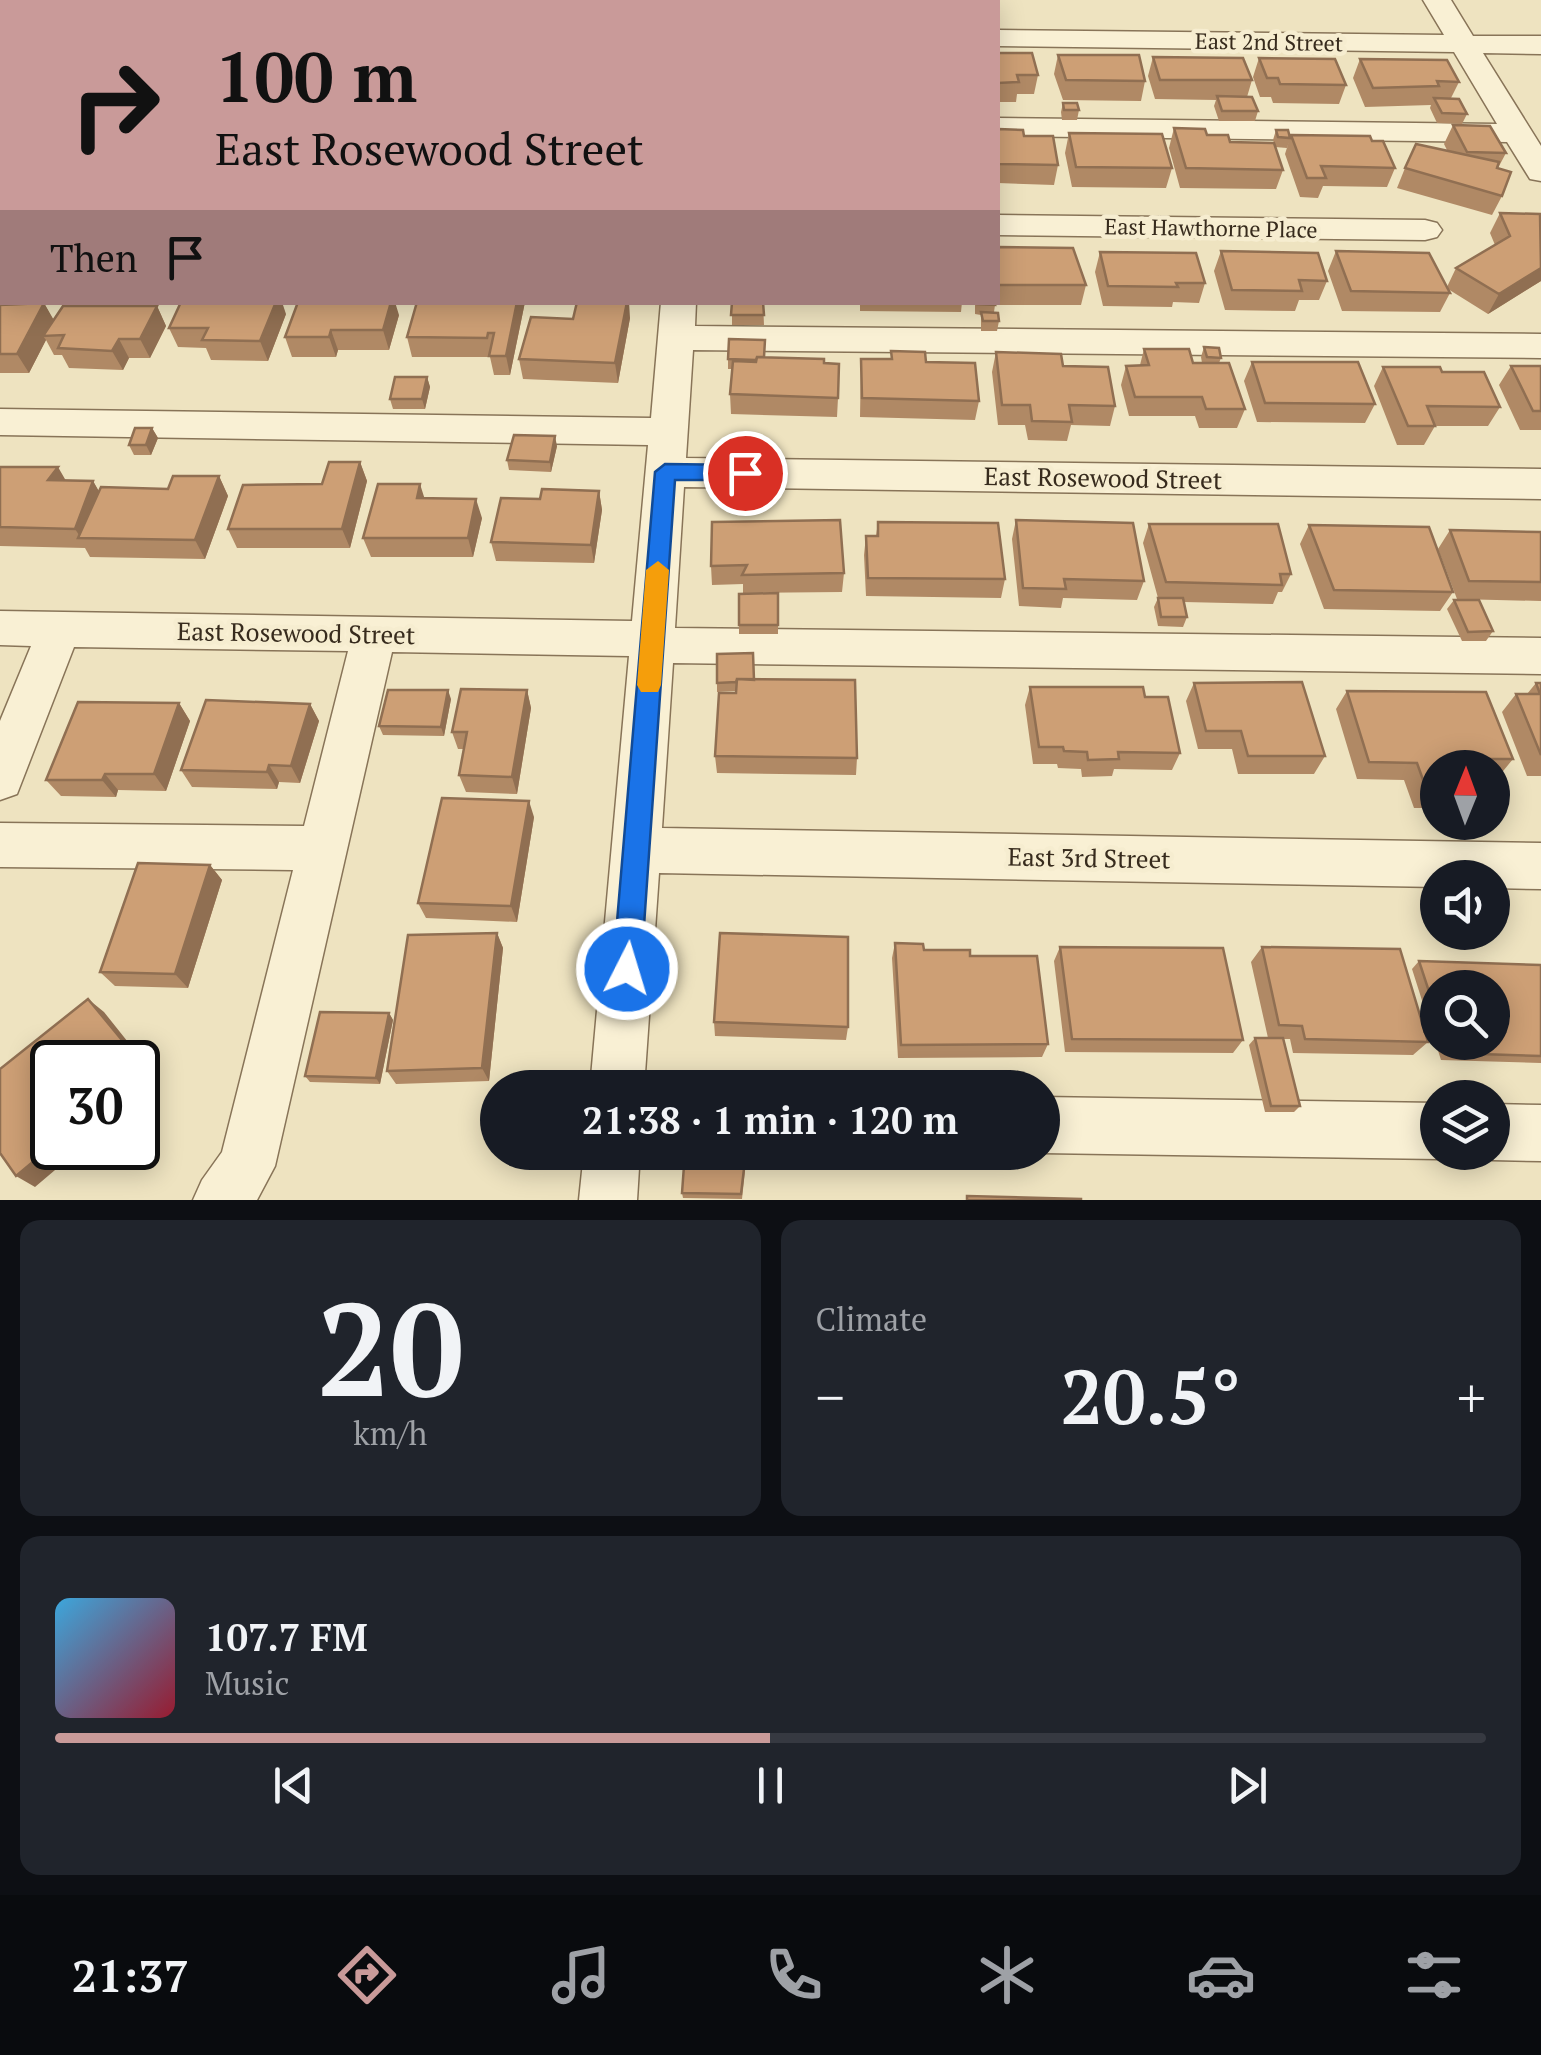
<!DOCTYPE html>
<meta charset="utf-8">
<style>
body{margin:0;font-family:"PT Serif",serif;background:#20242c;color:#f1f3f6;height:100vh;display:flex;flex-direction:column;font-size:38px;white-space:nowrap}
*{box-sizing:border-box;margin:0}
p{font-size:32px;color:#9ea1a6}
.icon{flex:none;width:55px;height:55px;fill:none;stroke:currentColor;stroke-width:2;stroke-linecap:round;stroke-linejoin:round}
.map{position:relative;height:1200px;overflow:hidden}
.drawer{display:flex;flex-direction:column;gap:20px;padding:20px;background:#0d0f14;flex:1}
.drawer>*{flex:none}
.banner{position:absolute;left:0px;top:0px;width:1000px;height:305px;box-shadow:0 5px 25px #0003;background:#c99a99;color:#111;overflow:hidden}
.needle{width:65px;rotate:1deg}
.fabs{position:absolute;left:1420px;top:750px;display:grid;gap:20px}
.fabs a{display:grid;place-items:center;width:90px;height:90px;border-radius:50%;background:#171b24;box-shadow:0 5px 25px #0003;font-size:50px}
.speed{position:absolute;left:30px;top:1040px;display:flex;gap:20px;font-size:50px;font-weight:700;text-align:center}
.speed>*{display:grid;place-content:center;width:130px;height:130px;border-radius:50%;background:#171b24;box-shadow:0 5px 25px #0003;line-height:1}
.speed .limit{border:5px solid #111;border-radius:15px;background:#fff;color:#111}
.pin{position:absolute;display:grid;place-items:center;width:85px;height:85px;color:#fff;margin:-42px;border:5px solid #fff;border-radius:50%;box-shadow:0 2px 10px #0007}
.me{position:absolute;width:110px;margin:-55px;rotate:5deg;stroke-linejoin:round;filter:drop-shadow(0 0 8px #0008)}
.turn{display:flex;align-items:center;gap:35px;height:210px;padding:0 50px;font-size:45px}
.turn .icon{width:130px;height:130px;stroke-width:2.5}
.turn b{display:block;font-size:70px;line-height:85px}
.then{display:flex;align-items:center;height:95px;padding:0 50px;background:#0003;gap:20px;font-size:38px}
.big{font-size:75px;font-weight:800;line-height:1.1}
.drawer .tile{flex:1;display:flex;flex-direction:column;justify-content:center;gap:15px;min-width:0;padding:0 35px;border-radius:20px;background:#20242c}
.drawer .dial{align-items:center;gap:0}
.dial b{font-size:130px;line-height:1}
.song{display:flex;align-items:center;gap:30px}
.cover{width:120px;height:120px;border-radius:15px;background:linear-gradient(135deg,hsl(200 70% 55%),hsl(350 70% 35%))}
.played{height:10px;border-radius:5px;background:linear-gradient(90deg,#c99a99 50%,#363941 50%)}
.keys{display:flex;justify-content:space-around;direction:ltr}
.heat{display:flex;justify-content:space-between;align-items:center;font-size:55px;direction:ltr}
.drawer .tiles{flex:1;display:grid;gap:20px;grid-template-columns:1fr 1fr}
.tile:last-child{grid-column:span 2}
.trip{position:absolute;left:480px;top:1070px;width:580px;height:100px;border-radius:50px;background:#171b24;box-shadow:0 5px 25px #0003;font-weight:800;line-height:100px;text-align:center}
.tab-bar{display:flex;height:160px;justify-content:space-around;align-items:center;background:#090b0e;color:#9ea1a6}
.tab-bar .icon{width:70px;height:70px}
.tab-bar .current{color:#c99a99}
.tab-bar b{font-size:45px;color:#f1f3f6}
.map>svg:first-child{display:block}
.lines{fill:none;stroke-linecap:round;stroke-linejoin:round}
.minor-casing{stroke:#887458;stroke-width:3}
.minor{fill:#f9f0d4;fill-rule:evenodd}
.wall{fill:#b08965;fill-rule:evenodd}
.shaded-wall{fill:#906f52}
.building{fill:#cd9f75;stroke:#906f52;stroke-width:2.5}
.route{fill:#1a73e8;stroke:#114b97;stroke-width:2.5}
.slow{fill:#f59e0b}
.labels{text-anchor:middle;stroke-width:9;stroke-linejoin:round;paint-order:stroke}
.far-street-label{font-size:22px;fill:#372b1d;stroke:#f6edd0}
.street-label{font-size:25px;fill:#372b1d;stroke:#f6edd0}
</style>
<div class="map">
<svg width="1541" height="1200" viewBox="0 0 1541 1200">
<rect width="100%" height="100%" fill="#eee3c0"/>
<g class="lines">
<defs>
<path id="minor" d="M689,0H717V2H690Z
M1423,0H1451L1473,36H1541V54L1483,53L1541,146V181L1530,179L1507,142L998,136V118L1497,124L1454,52L998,46V30L1444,35Z
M0,20H2V36H0Z
M998,215L1425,220L1437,223L1442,230L1437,237L1425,240L998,235Z
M661,302H696L695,326L1541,334V358L693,350L686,458L1541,469V499L684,487L675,628L1541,638V674L673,663L662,828L1541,843V889L1492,888V878H1438V887L659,873L644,1088H590L629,656L392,652L275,1166L257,1200H193L202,1180L222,1152L293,870L0,867V823L304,826L348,651L74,647L17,794L0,800V721L31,646L0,645V611L632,621L648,445L0,435V409L651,418Z
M1042,1097L1438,1103V1152H1454L1438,1159L1042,1153Z
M1492,1104L1541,1105V1161L1492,1160L1474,1152H1492Z
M584,1152H640L637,1200H579Z"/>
</defs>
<!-- minor casing -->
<use href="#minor" class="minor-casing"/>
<!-- minor -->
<use href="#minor" class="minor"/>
</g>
<!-- wall -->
<path class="wall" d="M44,0H115L113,2H45Z
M562,0H585L584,2H563Z
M589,0H644V2H589Z
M0,40H2V117L0,119Z
M998,53L1038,75L1034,94H1017L1016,102H998Z
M1058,55L1145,81L1141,101L1063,100L1054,74Z
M1153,57L1252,80L1247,97L1258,111L1255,121H1219L1214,106L1216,100L1155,99L1148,76Z
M1259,58L1346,85L1339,104L1273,103L1271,97H1260L1253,77Z
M1360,59L1459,82L1451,98L1467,114L1462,124L1437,123L1430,108L1431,105L1365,107L1353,78Z
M1063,103L1079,110L1077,120H1062L1061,112Z
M1453,125L1506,153L1498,168L1502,196L1492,215L1397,188L1405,168L1447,150L1444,144Z
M1174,128L1207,135L1230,142L1274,143L1273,140L1276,130L1290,138L1287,148L1275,147L1283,170L1276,189L1180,188L1169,148Z
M998,129L1024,136L1058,165L1054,185L998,183Z
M1069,133L1172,168L1166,188L1072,187L1065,153Z
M1291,135L1372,141L1395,168L1387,187L1323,186L1318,198L1300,197L1285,154Z
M1500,213L1541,216V281L1488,314L1448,289L1450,293L1440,312L1342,311L1328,271L1336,251L1447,287L1456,268L1495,245L1490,233Z
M998,247L1086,285L1081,305H995L994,312L999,321L997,331H981V315L975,314V302H998Z
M1221,251L1327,281L1319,300H1299L1295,311L1225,310L1214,271Z
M1100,252L1205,283L1199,303L1173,302L1172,307L1103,306L1095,272Z
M417,302H525L510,375H494L490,357H412L407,337Z
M732,302H763L764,325H732Z
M860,302H962L961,312L860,311Z
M44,303L53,320L157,306L166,326L150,358H129L123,370L69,368L62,355H54L46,340L29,373H0V305Z
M286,314L268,361L211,360L206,348L178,347L169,328Z
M399,315L389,350H338L336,357H292L285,337Z
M630,318L618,383L523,379L519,359L573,319Z
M1204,347L1221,358L1219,363L1245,409L1237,428H1199L1195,416H1129L1121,385L1126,366L1140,365L1144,349L1193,363H1202L1201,357Z
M891,351L926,362L979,401L975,420L860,417L861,359H891Z
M996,352L1063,366L1115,406L1110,426L1071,425L1067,441L1028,440L1025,425H998L992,372Z
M765,357L824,363L838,398L837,417L731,414L730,394L732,369H728V359Z
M1252,362L1375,404L1365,423L1257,422L1244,381Z
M1511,366H1541V430H1520L1499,385Z
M1383,367L1442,372L1500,407L1488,426H1435L1424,445H1397L1374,386Z
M427,377L430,387L425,409H393L390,399Z
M152,428L158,438L151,455H134L129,445Z
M557,446L551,472L509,470L507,460Z
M360,462L367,481L350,548H237L228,529L322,484Z
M0,467L66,480L93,481L99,492L168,489L219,476L228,496L205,559L90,557L85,548L0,546Z
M599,491L602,510L594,563L496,561L491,542L540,499Z
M482,518L473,557H371L363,538Z
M840,520L844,573L842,592L743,593V584L712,585L711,566Z
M1016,520L1144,581L1137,600L1063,598L1061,608L1019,606L1012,539Z
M878,522L1005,579L1001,598L866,596L864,555L866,536H876Z
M1149,524L1291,574L1282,592H1278L1273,604L1184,602L1187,617L1183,627L1158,626L1154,607L1158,598L1143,543Z
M1309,525L1453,592L1440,611L1324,609L1300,544Z
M1450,530L1541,532V601L1457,599L1438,549Z
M778,593V634H739V594Z
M1454,600L1493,631L1486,641H1462L1447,609Z
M717,654L754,680L857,758L856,775L717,773L715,756L736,691L717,692Z
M1194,683L1325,756L1314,774H1238L1232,749H1198L1186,701Z
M1536,683H1541V776H1527L1502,712L1516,694H1527Z
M1030,687L1145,697L1180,753L1172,770L1114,769L1112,776L1082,777L1081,769L1058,768L1057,764H1033L1025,705Z
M527,690L531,708L517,794L466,792L459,775L464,749H458L452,732Z
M1347,691L1513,759L1499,776H1492V768H1438V808H1414L1404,780L1357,779L1336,709Z
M451,699L444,736L383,735L379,726Z
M179,703L190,721L166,791L118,790L116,797L61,796L46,780Z
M310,704L319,721L300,783L279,782L277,789L192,787L181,770Z
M534,817L517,922L426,918L418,903Z
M210,865L222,880L188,988L115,986L100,972Z
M497,933L503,948L489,1081L396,1084L387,1071Z
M895,943L924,950L970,956L1048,1044L1042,1057L898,1058L892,958Z
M1060,947L1243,1040L1233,1053L1065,1052L1054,961Z
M1262,947L1428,1042L1413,1055L1293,1053L1290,1039H1284L1300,1106L1294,1112H1265L1249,1045L1255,1038H1268L1251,962Z
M1419,961L1541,965V1063L1441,1060L1412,969ZM1438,988L1492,1042H1438Z
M389,1013L393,1020L380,1084L310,1082L305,1076Z
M714,1022L848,1027L846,1040L715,1036Z
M747,1152L742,1199L683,1198L682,1193Z"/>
<!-- shaded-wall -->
<path class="shaded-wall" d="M2,171V189L0,185V174Z
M1541,268V281L1488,314L1499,294Z
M276,302H282L286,314L268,361L260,341Z
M391,302H395L399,315L389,350L383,330Z
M517,302H525L510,375L506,356Z
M627,302H629L630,318L618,383L615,363Z
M44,303L55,322L43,336L46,340L29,373L17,354Z
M157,306L166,326L150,358L140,339Z
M331,330L338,350L336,357L329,337Z
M119,339L129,358L123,370L112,351Z
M427,377L430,387L425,409L422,399Z
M152,428L158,438L151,455L146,445Z
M555,436L557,446L551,472L550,462Z
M360,462L367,481L350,548L342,529Z
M58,467L69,486L48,480Z
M219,476L228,496L205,559L195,540Z
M93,481L104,500L81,538L75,529Z
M420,484L426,503L417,498Z
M599,491L602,510L594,563L591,545Z
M476,499L482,518L473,557L468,538Z
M448,690L451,699L444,736L441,727Z
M527,690L531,708L517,794L512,777Z
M179,703L190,721L166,791L154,774Z
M310,704L319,721L300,783L291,766Z
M269,765L279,782L277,789L267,772Z
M105,774L118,790L116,797L102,780Z
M529,801L534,817L517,922L511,906Z
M210,865L222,880L188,988L175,974Z
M497,933L503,948L489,1081L482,1068Z
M88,999L104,1012L159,1081L138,1099V1074Z
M389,1013L393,1020L380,1084L376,1078Z
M52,1146V1148H81L35,1187L16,1176Z"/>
<!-- building -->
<path class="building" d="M0,40H2V71H0Z
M998,53H1032L1038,75H1017L1019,82L998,83Z
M1058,55H1139L1145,81L1066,80Z
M1153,57L1243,58L1252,80H1160Z
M1259,58L1335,59L1346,85L1280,84L1278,78H1267Z
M1360,59L1447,60L1459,82L1437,81L1439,86L1373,88Z
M0,83H2V98H0Z
M1217,96L1252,97L1258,111H1222Z
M1434,98L1459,99L1467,114L1442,113Z
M1063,103H1077L1079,110H1064Z
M1453,125L1490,126L1506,153L1467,152Z
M1174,128L1205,129L1207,135H1228L1230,142L1274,143L1283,170L1186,168Z
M998,129L1023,130L1024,136H1053L1058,165L998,164Z
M1276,130H1288L1290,138L1278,137Z
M1069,133L1162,134L1172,168L1076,167Z
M1291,135L1370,136L1372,141H1383L1395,168L1321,166L1326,178H1307Z
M1416,144L1499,162L1497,168L1511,172L1502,196L1405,168Z
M1500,213L1540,214L1541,268L1499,294L1456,268L1510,236Z
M998,247L1073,248L1086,285H998Z
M1221,251L1318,253L1327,281L1299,280L1302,291L1232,290Z
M1336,251L1429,253L1450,293L1351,291Z
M1100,252L1196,253L1205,283H1176L1178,287L1108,286Z
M181,302H276L260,341L202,340L208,328H169Z
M298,302H391L383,330H331L329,337H285Z
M417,302H517L506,356H489L494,333H488L487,338L407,337Z
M577,302H627L615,363L519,359L531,317L573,319Z
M732,302H763L764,315H731Z
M976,302H994L995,305L977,304Z
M44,303L17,354H0V305Z
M63,306H157L140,339H119L112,351L58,348L64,335L43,336Z
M981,312L998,313L999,321H983Z
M729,339L765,340L764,357H757L756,360L728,359Z
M1204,347L1219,348L1221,358L1207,357Z
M1144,349H1189L1193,363H1229L1245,409H1206L1202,397H1135L1126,366L1149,365Z
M891,351L925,352L926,362L975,363L979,401L862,398L861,359H892Z
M996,352L1061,354L1063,366L1108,367L1115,406L1069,405L1072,422L1032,421L1030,405H1002Z
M757,357L824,359V363L839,364L838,398L730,394L733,361L756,362Z
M1252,362H1358L1375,404L1265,403Z
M1511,366H1541V411H1533Z
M1383,367H1440L1442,372H1484L1500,407L1427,406L1435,426H1408Z
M395,377H427L422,399H390Z
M135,428H152L146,445H129Z
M514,435L555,436L550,462L507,460Z
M329,462H360L342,529H228L243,485L322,484Z
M0,467H58L48,480L93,481L75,529L0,527Z
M173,476H219L195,540L78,538L101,487L168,489Z
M378,484H420L417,498L476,499L468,538H363Z
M542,489L599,491L591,545L491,542L501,498L540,499Z
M840,520L844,573L742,575L747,565L711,566L712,522Z
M1016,520L1133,523L1144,581L1064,579L1066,589L1023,588Z
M878,522L998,523L1005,579L868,578L866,536H878Z
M1149,524H1278L1291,574H1280L1282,585L1166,582Z
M1309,525L1429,527L1453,592L1334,590Z
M1450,530L1541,532V582L1469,581Z
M778,593V625H739V594Z
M1158,598H1183L1187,617H1161Z
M1454,600H1479L1493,631L1468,632Z
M753,653L754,680L737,679L736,682L717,683V654Z
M737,679L855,680L857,758L715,756L719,693H736Z
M1302,682L1325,756H1248L1241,731H1206L1194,683Z
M1536,683H1541V755L1516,694H1540Z
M1030,687H1143L1145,697H1168L1180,753L1118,752L1119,759L1088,760L1087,752L1064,751L1063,747H1039Z
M461,689L527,690L512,777L459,775L467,732H452Z
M388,690H448L441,727L379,726Z
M1347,691L1486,692L1513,759H1463L1466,768H1438V791H1427L1417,763L1369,762Z
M206,700L310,704L291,766L269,765L267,772L181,770Z
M78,702L179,703L154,774H105L102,780H46Z
M442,798L529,801L511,906L418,903Z
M138,863L210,865L175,974L100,972Z
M497,933L482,1068L387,1071L408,935Z
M720,933L848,937V1027L714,1022Z
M895,943L923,944L924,950H970V956H1037L1048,1044L901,1045Z
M1060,947L1223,948L1243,1040L1072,1039Z
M1262,947L1400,949L1428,1042L1305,1039L1302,1026L1279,1025Z
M1419,961L1541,965V1056L1449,1053L1445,1042H1492V988H1438V1019Z
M88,999L145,1068L138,1074V1062H52V1146L16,1176L0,1153V1069Z
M320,1012L389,1013L376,1078L305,1076Z
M1255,1038H1283L1300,1106H1271Z
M685,1152H746L741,1194L682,1193Z
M967,1196L1081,1199V1200H967Z"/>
<!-- route -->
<path class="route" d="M665,464L745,465L755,473L745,480H675L641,969L637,978L627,982L617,978L613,969L655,472Z"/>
<!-- slow -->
<path class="slow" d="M658,561L669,570L661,685L658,692H641L637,685L646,570Z"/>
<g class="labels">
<!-- far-street labels -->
<g class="far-street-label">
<text transform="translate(1269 42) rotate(1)" y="8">East 2nd Street</text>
<text transform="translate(1211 228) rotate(1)" y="8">East Hawthorne Place</text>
</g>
<!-- street labels -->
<g class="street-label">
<text transform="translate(1103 478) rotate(1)" y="9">East Rosewood Street</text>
<text transform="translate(296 633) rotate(1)" y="9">East Rosewood Street</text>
<text transform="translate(1089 858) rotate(1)" y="9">East 3rd Street</text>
</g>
</g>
</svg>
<div class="fabs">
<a><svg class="needle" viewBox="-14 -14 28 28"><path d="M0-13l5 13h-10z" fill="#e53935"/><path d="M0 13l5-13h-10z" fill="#9ea1a6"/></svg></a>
<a><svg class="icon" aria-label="sound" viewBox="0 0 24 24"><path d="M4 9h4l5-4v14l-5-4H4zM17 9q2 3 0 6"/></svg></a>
<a><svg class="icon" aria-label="search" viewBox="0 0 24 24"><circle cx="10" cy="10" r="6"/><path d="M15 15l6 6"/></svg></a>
<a><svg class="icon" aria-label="layers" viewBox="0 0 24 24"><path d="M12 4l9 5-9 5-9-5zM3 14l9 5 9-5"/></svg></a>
</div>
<div class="speed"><div class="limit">30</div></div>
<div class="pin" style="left:745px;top:473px;background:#d93025"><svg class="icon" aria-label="arrive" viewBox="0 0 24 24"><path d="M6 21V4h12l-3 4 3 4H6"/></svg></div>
<svg class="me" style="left:627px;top:969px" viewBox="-20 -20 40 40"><circle r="17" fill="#1a73e8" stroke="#fff" stroke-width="3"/><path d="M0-11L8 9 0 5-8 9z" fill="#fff"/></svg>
<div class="trip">21:38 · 1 min · 120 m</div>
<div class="banner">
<div class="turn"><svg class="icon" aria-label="right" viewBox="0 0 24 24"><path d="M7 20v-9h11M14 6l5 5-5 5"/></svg><div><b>100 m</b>East Rosewood Street</div></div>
<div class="then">Then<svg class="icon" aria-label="arrive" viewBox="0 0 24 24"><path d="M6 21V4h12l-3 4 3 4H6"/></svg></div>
</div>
</div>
<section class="drawer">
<div class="tiles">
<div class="tile dial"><b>20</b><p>km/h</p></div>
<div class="tile"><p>Climate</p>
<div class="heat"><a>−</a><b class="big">20.5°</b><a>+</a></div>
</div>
<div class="tile">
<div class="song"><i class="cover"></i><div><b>107.7 FM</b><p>Music</p></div></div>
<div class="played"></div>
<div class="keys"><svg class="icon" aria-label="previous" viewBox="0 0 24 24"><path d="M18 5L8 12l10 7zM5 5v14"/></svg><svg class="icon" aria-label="pause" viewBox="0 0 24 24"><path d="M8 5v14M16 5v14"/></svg><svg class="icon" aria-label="next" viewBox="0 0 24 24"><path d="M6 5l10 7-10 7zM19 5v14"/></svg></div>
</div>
</div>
</section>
<nav class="tab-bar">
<b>21:37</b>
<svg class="icon current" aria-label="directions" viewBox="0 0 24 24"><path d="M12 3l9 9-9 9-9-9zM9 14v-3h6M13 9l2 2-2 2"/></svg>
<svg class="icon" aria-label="music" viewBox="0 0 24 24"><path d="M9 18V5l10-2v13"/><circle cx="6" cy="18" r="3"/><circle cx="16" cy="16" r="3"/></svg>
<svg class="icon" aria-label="phone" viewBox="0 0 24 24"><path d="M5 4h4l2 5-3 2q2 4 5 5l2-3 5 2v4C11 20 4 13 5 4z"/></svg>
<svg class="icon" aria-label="climate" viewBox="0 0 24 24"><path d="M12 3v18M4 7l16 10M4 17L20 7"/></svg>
<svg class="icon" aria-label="car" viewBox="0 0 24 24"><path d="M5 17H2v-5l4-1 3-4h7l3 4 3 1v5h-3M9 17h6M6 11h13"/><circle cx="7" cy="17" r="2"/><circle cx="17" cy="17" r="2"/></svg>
<svg class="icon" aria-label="filters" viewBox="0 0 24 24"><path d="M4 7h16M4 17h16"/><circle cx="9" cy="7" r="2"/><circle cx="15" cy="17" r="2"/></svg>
</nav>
